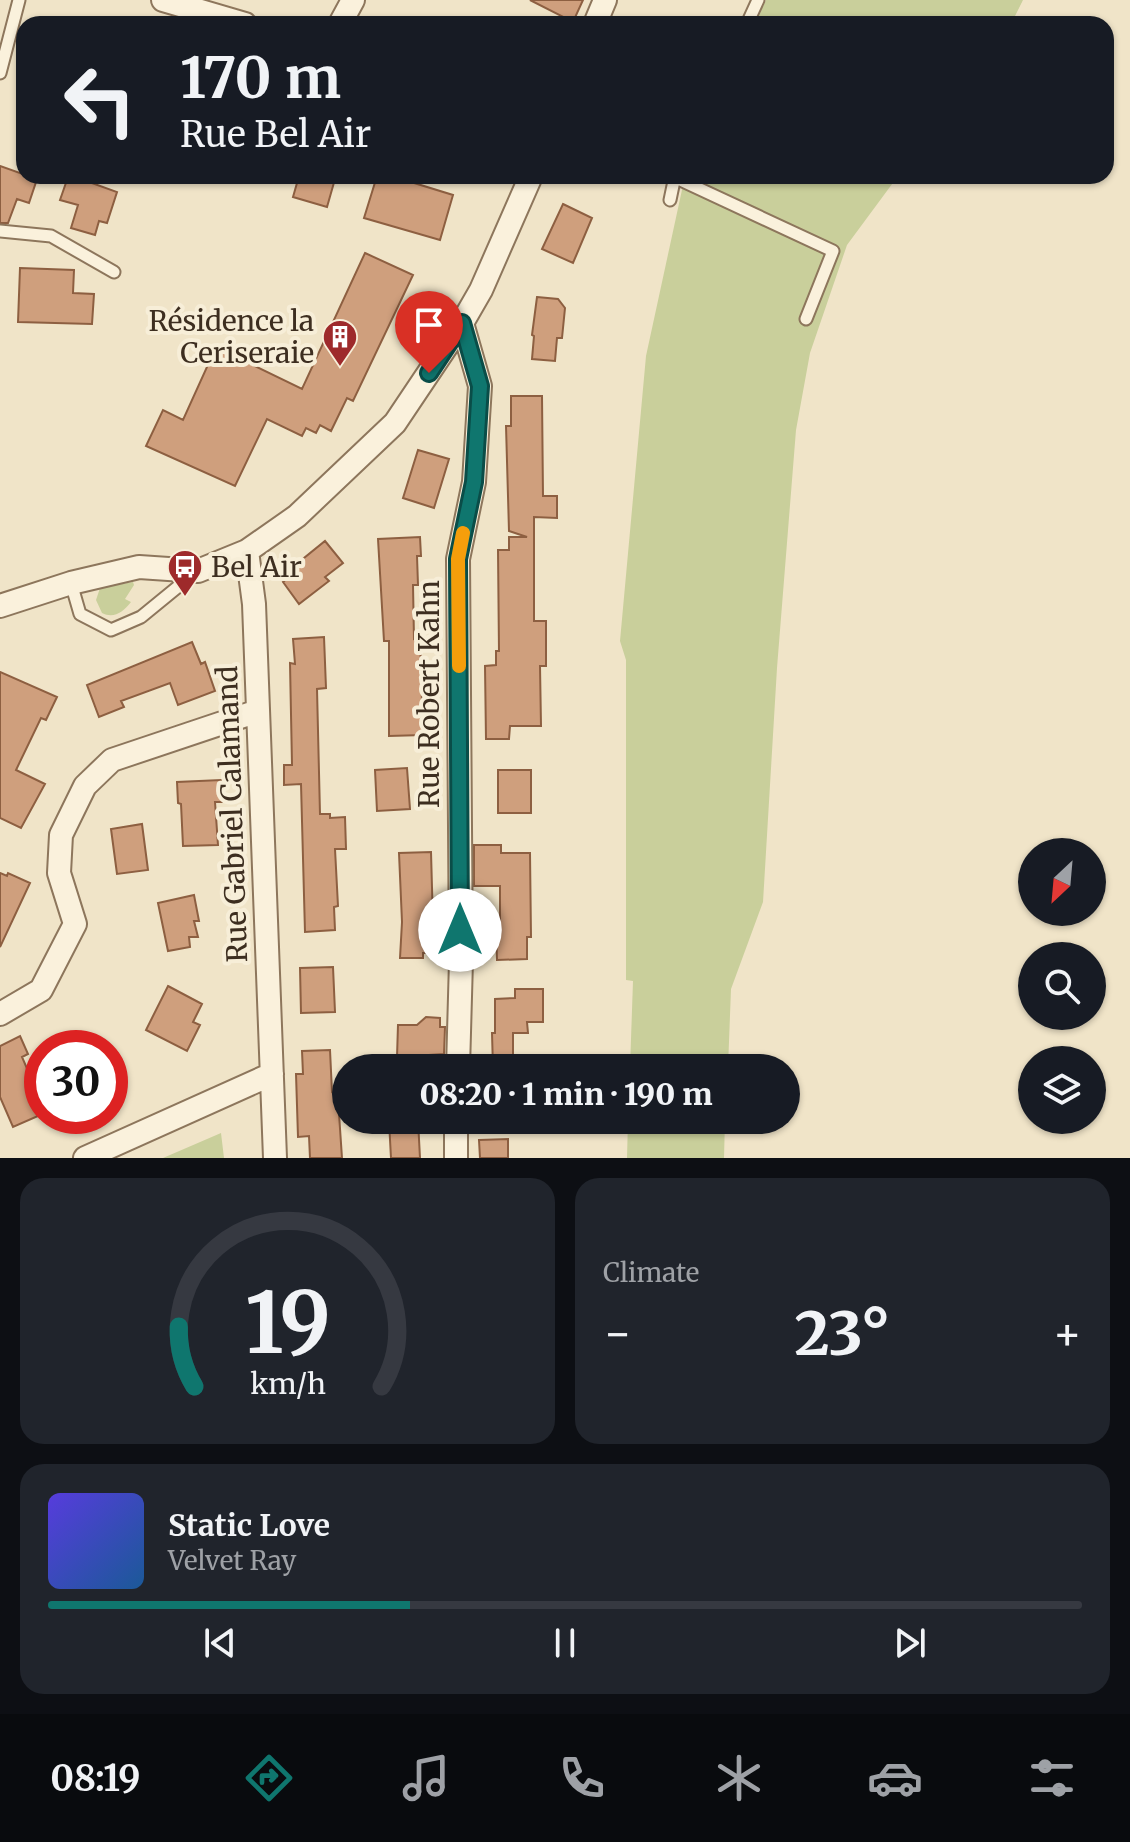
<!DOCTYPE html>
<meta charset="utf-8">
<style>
body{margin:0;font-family:Merriweather,serif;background:#20242c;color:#f1f3f6;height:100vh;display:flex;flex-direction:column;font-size:30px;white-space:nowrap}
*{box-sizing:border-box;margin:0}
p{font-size:26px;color:#9ea1a6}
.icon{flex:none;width:44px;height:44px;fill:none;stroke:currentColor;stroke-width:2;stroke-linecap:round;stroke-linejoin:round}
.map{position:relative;height:1158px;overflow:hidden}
.drawer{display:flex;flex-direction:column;gap:20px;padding:20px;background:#0d0f14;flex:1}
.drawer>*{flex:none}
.guide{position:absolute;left:16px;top:16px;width:1098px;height:168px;border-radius:24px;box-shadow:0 2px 6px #0004;background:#171b24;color:#f1f3f6;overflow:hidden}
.needle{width:52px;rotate:206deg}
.controls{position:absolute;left:1018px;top:838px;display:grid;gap:16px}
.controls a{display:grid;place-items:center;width:88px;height:88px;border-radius:50%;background:#171b24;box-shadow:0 2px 6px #0004;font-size:40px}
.speed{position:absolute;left:24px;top:1030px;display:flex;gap:16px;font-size:40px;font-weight:700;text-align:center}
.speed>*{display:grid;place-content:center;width:104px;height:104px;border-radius:50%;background:#171b24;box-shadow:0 2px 6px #0004;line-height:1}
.speed .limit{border:12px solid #d22;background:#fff;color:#111}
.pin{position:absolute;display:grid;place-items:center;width:68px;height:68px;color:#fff;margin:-82px -34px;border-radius:50% 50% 50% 0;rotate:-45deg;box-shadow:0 0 8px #0007}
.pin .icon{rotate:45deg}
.me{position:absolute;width:88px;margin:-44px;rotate:0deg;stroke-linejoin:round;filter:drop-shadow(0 0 6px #0008)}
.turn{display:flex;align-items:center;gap:28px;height:168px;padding:0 32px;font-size:36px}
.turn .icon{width:104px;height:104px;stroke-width:2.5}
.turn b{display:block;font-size:56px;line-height:68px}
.big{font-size:60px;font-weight:800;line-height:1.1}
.drawer .tile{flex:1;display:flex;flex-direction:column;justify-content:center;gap:12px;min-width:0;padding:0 28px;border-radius:24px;background:#20242c}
.drawer .dial{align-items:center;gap:0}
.dial svg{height:208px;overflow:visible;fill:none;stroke:#363941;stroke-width:7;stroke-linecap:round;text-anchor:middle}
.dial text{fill:#f1f3f6;stroke:none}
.song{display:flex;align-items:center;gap:24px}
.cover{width:96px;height:96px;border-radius:12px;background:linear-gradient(135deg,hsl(250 70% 55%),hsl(210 70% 35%))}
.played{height:8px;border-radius:4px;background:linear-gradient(90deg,#0f766e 35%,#363941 35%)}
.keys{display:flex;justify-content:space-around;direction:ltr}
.heat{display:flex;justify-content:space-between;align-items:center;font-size:44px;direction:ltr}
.drawer .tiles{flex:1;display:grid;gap:20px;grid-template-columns:1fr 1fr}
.tile:last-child{grid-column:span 2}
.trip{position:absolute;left:332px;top:1054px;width:468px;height:80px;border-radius:40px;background:#171b24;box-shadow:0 2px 6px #0004;font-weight:800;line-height:80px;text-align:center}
.tabs{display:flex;height:128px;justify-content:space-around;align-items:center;background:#090b0e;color:#9ea1a6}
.tabs .icon{width:56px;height:56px}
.tabs .on{color:#0f766e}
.tabs b{font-size:36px;color:#f1f3f6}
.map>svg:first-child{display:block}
.green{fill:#c9cf9b}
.building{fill:#cf9f7d;stroke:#8d5f41;stroke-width:2}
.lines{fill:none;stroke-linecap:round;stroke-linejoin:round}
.service-casing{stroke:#8d765c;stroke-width:15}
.minor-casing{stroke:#8d765c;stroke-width:26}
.service{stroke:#faf1dc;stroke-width:11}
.minor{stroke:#faf1dc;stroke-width:22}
.route-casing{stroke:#0a4d48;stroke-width:20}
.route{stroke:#0f766e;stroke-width:14}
.slow{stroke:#f59e0b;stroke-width:14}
.labels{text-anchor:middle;stroke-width:8;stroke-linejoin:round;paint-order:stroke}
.poi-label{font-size:28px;fill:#3d2e20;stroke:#f7eed8;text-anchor:end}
.street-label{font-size:28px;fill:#3d2e20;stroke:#f7eed8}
</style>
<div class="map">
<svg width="1130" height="1158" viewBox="0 0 1130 1158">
<rect width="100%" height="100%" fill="#f0e4c8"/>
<!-- green -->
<path class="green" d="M766,0H1023L1011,24H755Z
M685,176H898L847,245L810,353L796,430L777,668L763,902L731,989L728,1068H630L633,981L626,980V660L620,641L646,356Z
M133,582L134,585L125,599L131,602C123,612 114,619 102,613L96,600L100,588Z
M628,1120H725L724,1158H627Z
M221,1133L224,1158H163Z"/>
<!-- building -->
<path class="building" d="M530,0H583L573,22Z
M0,166L37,179L29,203L17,199L8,223H0Z
M299,176H325L335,179L327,207L293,197Z
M377,176H413L411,182L453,195L440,240L364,218Z
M68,177L78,180V178L117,192L107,223L99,221L95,235L71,228L78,205L60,200Z
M563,204L592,218L573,263L542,249Z
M365,253L413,275L353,401L347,398L331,431L320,425L316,433L306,428L302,436L267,419L235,486L146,446L163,410L183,420L216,347L302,389Z
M20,268L74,270L73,293L94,294L92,324L18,322Z
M537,297L558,299L565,308L562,338H557L555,361L532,359L534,336L532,335Z
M511,396H542L543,496H557V518L534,517V621H546V666H540L541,726H510L509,739H486L485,666L496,665V651H499L498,550H509V537H527L509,531L506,426H511Z
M418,450L449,459L434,508L403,498Z
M420,537L421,556H417L418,585H413L414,639L420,638L423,735L389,736V641H384L378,539Z
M325,541L343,563L325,577L329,581L299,604L283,582L291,575L288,571Z
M324,637L326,688L317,689L320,814H330V818L345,817L346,849H335L338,906L334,907L335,930L305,932L301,784L284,785V765H292L290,663L295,664L293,639Z
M192,642L201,664L205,662L215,691L178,705L170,683L121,701L124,707L99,717L87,685Z
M0,672L57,697L46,720L41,718L16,770L45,784L21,828L0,818Z
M407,768L410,809L377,811L375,770Z
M498,770H531V813H498Z
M221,780L222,802H215L218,845L183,846L181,804L178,803L177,782Z
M142,824L148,870L117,874L111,829Z
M474,845H501V853H530L531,937H527V959L497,960L496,930H500V886H474Z
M431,852L433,923H447V953H423V958H400L402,922L399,853Z
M0,873L7,876L8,873L30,883L0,947Z
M194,895L199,921H194L198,937H189L190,947L168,951L158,903Z
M333,967L335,1012L301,1013L300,968Z
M168,986L202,1004L193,1022L200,1025L187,1051L146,1030Z
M515,989H543V1022H527L528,1033H513V1068H493L492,1033H495V999L515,998Z
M426,1017L440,1018V1027H445L444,1054L397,1057L398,1025H417Z
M20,1036L28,1054L22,1057L41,1101L32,1104L38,1116L13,1127L0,1097V1046Z
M330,1050L332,1092L338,1099L342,1158H310L309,1136L298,1137L296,1074H303L302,1051Z
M408,1120H418L420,1158H391L389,1121Z
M508,1139V1158H480L479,1140Z"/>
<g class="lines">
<defs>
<path id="service" d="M747,24L758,0
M0,73L19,0
M674,177L833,251L806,319
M670,200L675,176
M0,231L51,236L114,272
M71,583L80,614L111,630L141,617L196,572"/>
<path id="minor" d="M163,0L245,24
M340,24L353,0
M595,24L605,0
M247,551L254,604L275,1158
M0,606L71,583L139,567L198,571L247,551L297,516L395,423L462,323L481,290L531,176
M0,1014L41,990L75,924L59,873L61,835L85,786L112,760L258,711
M458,1068L461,961L458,559L474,482L480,386L462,323
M85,1158L272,1074
M456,1158V1120"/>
</defs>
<!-- service casing -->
<use href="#service" class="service-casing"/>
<!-- minor casing -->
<use href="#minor" class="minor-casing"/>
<!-- service -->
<use href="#service" class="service"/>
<!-- minor -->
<use href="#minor" class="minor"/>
</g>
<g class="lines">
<defs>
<path id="route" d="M429,373L462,323L480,386L474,482L458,559L460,930"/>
</defs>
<!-- route casing -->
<use href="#route" class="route-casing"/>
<!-- route -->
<use href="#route" class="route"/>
<!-- slow -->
<path class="slow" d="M459,666L458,559L463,533"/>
</g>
<!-- icons -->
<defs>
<symbol id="building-pin" viewBox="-11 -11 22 30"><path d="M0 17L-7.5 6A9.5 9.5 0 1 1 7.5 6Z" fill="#9e2a2b" stroke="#f7eed8"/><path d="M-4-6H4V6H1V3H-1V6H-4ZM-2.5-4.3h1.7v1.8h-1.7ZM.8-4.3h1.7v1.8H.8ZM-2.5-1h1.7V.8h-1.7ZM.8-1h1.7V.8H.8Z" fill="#fff"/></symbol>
<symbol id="bus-pin" viewBox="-11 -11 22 30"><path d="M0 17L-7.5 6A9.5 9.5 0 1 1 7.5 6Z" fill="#9e2a2b" stroke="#f7eed8"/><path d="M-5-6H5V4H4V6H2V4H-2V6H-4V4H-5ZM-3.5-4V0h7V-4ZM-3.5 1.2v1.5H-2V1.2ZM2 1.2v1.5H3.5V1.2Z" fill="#fff"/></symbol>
</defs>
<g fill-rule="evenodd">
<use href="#building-pin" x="320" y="317" width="40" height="54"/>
<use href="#bus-pin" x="165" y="547" width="40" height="54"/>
</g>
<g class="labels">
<!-- poi labels -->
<g class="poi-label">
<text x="314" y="331">Résidence la<tspan x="314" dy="32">Ceriseraie</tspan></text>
<text x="211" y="577" text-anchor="start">Bel Air</text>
</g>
<!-- street labels -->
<g class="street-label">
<text transform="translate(429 694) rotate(-90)" y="10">Rue Robert Kahn</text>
<text transform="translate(232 814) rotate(-92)" y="10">Rue Gabriel Calamand</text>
</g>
</g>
</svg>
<div class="controls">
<a><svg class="needle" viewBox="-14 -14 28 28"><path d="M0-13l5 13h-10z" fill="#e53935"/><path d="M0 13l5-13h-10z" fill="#9ea1a6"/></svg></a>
<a><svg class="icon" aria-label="search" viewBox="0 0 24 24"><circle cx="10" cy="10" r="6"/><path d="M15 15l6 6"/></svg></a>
<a><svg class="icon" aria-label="layers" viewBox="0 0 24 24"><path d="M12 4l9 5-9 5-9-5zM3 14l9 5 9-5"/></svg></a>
</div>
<div class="speed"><div class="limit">30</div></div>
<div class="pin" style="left:429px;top:373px;background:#d93025"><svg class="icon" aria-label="arrive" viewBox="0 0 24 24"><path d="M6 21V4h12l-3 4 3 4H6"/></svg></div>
<svg class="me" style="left:460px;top:930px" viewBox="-20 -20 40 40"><circle r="19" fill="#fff"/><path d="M0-13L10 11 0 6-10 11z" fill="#0f766e"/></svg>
<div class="trip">08:20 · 1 min · 190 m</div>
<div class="guide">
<div class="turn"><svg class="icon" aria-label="left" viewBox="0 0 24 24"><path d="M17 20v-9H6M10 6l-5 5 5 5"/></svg><div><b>170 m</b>Rue Bel Air</div></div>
</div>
</div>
<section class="drawer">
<div class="tiles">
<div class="tile dial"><svg viewBox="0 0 100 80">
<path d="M14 69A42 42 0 1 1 86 69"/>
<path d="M14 69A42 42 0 0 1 8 46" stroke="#0f766e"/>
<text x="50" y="56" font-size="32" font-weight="700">19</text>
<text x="50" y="72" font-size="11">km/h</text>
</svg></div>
<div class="tile"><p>Climate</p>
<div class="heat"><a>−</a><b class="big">23°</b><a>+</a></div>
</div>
<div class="tile">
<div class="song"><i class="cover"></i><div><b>Static Love</b><p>Velvet Ray</p></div></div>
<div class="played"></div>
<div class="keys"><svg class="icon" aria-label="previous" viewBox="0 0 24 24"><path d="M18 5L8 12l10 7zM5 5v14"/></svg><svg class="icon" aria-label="pause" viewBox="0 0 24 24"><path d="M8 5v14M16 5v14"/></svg><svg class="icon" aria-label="next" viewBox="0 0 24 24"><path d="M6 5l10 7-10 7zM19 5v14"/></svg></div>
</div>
</div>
</section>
<nav class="tabs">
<b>08:19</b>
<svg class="icon on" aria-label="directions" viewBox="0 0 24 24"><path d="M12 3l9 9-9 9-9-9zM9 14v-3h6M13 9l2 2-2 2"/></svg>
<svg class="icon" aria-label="music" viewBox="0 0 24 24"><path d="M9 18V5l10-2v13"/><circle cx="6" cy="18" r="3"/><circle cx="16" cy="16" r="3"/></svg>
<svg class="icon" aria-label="phone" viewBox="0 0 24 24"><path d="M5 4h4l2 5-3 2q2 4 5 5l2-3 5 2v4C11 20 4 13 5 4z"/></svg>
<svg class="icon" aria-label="climate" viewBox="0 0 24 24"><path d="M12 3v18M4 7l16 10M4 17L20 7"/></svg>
<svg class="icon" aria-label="car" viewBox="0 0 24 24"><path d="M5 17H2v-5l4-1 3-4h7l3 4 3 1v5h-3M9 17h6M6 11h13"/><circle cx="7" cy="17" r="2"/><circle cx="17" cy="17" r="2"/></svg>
<svg class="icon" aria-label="filters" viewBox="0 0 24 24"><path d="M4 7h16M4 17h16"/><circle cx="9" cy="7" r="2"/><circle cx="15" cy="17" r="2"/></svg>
</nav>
